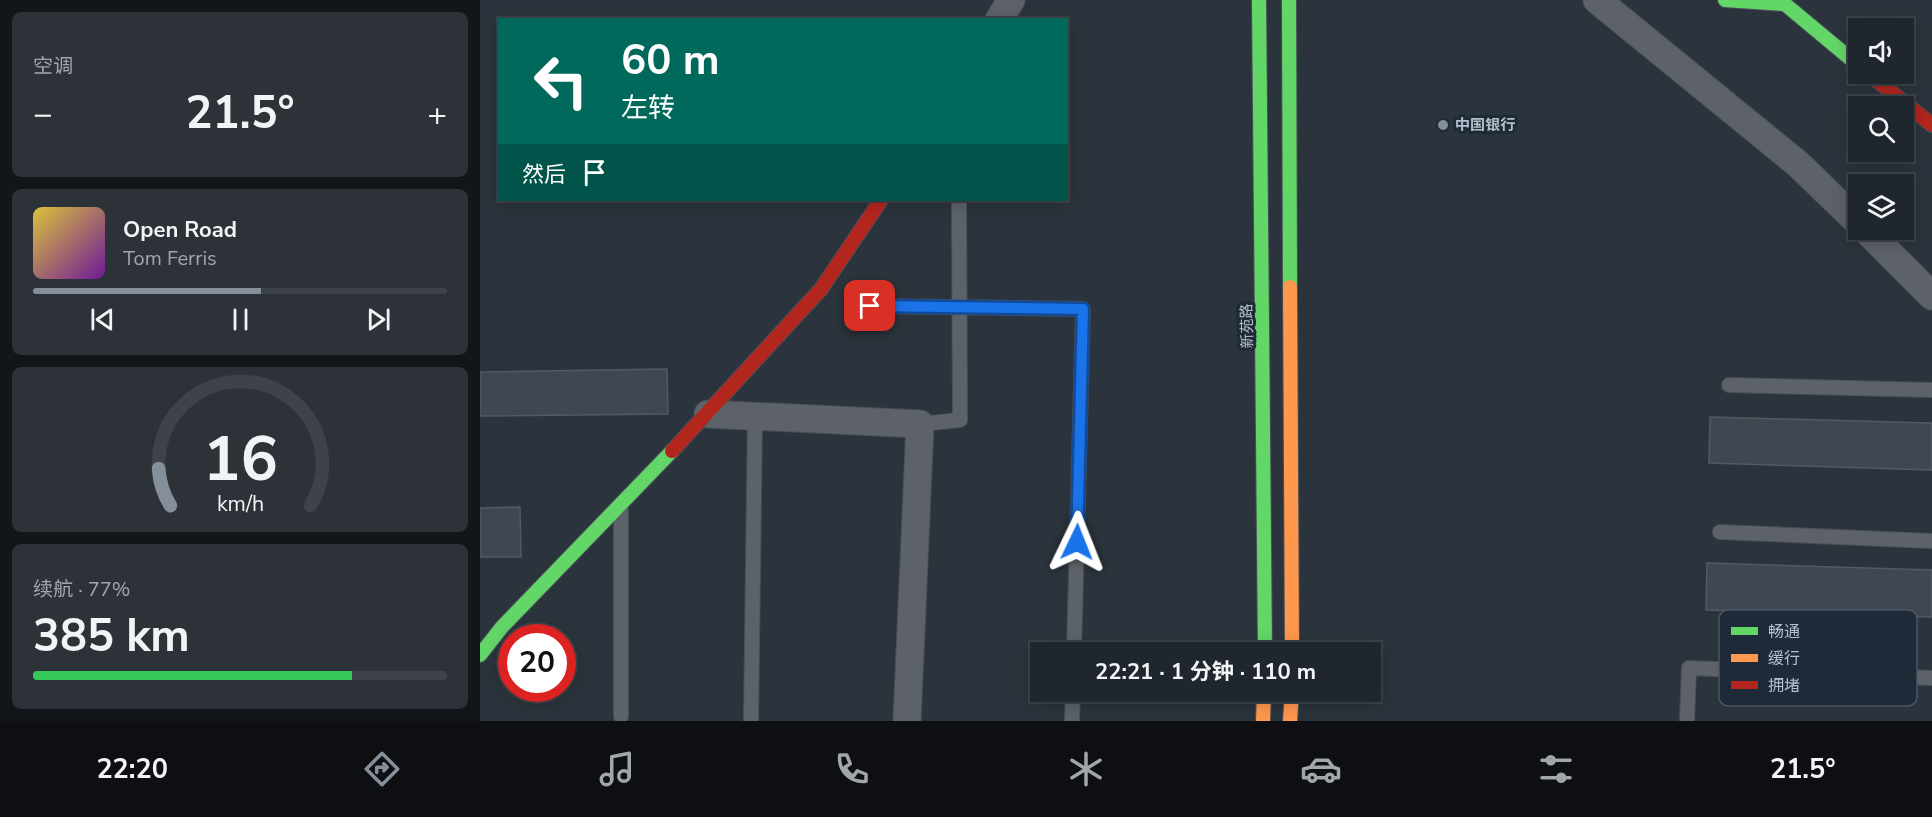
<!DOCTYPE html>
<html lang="zh">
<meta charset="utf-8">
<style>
body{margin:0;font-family:"Nunito Sans","Noto Sans SC",sans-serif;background:#2d3239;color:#f1f3f6;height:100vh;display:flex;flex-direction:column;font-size:22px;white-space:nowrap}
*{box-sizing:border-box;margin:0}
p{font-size:20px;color:#a2a5aa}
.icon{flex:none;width:33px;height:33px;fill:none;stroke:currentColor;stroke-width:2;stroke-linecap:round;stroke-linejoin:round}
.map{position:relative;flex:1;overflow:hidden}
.panel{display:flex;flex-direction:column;gap:12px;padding:12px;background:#121519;width:480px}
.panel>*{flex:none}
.guide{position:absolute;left:18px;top:18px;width:570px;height:183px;border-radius:0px;box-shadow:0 3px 15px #0003,0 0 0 2px #3d4349;background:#00695c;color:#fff;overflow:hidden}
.buttons{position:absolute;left:1368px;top:18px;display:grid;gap:12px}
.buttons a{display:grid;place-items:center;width:66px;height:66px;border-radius:0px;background:#20262d;box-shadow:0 3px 15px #0003,0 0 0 2px #3d4349;font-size:30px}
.speed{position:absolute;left:18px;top:624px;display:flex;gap:12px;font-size:30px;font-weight:700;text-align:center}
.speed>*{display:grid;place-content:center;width:78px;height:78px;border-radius:50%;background:#20262d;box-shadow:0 3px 15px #0003,0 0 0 2px #3d4349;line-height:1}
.speed .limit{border:9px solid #d22;background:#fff;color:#111}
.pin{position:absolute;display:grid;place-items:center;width:51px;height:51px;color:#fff;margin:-26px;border-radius:12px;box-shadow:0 3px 9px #0006}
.me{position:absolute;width:66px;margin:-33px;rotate:2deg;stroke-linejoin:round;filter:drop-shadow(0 0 4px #0008)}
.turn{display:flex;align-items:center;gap:21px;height:126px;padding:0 24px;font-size:27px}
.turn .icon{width:78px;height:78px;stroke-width:2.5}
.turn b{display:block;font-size:42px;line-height:51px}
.then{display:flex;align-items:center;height:57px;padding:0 24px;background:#0003;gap:12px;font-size:22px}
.big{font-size:45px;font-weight:700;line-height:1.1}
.panel .widget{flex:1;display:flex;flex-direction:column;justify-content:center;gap:9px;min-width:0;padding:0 21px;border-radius:9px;background:#2d3239}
.panel .dial{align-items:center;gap:0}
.dial svg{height:156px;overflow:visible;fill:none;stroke:#3d4349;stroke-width:7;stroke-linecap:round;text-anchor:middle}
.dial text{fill:#f1f3f6;stroke:none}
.song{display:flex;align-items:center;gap:18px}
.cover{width:72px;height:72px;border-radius:9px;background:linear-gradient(135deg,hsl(50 70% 55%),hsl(280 70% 35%))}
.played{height:6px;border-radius:3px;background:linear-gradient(90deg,#858f9a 55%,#3d4349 55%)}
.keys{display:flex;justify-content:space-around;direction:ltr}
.heat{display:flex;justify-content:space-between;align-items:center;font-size:33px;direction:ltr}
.charge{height:9px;border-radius:4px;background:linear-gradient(90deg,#34c759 77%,#3d4349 0)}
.trip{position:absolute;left:550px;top:642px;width:351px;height:60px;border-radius:0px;background:#20262d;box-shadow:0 3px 15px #0003,0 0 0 2px #3d4349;font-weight:700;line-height:60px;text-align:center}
.menu{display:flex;height:96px;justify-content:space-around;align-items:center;background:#0d0f12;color:#a2a5aa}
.menu .icon{width:42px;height:42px}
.menu .current{color:#858f9a}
.menu b{font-size:27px;color:#f1f3f6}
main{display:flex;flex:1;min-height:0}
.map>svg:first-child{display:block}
.building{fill:#404750;stroke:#535a63;stroke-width:1.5}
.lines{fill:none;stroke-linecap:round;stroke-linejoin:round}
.lane-casing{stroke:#495058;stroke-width:16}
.street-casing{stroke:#495058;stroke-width:29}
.fast-casing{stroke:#495058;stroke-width:16}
.slow-casing{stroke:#495058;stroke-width:16}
.jam-casing{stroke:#495058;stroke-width:16}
.lane{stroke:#5c6268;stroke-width:14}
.street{stroke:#5c6268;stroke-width:27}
.fast{stroke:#63d668;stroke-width:14}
.slow{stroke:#ff974d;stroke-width:14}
.jam{stroke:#b3261e;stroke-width:14}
.route-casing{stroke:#114b97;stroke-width:15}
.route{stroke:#1a73e8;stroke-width:10}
.poi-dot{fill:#858f9a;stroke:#1e2a37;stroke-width:2}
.labels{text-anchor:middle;stroke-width:6;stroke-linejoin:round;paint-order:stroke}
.poi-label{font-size:15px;font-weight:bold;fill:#b6c0cc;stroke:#1e2a37;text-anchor:start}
.street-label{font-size:15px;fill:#b6c0cc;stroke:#1e2a37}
.key{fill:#1e2a37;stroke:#4c5764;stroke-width:1.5}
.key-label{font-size:16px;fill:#b6c0cc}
</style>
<main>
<section class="panel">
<div class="widget"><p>空调</p>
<div class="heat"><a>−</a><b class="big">21.5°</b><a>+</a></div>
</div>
<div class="widget">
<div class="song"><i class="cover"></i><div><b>Open Road</b><p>Tom Ferris</p></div></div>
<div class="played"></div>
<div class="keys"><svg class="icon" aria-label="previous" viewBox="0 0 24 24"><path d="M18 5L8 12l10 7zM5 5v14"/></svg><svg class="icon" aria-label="pause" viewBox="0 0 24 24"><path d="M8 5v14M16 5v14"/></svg><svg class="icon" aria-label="next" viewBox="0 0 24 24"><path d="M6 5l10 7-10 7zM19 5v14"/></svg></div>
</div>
<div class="widget dial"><svg viewBox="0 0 100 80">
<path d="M14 69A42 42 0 1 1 86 69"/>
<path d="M14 69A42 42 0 0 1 8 50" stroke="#858f9a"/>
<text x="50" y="56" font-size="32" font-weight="700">16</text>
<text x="50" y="72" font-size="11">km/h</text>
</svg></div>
<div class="widget"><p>续航 · 77%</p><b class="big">385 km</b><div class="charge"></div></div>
</section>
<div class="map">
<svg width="1452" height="721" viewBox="0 0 1452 721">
<rect width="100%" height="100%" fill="#2b333c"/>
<!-- building -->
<path class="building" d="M187,369L188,414L0,416V372Z
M1230,417L1452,423V470L1229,463Z
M40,507L41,557H0V508Z
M1227,563L1452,570V617L1226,610Z"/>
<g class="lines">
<defs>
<path id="lane" d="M390,306L603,309L594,652
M1249,385L1452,390
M440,424L480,420L479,200
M1240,532L1452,541
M141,716V511
M271,721L275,417
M592,721L593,692
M1207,721L1209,668L1452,678"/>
<path id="street" d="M1117,0L1318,164L1378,222
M519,20L531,0
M1386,230L1452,296
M228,414L440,424L427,721"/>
<path id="fast" d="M779,0L785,652
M809,0L810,287
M1245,0L1303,4
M1300,0L1378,65
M0,655L22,627L192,451"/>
<path id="slow" d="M810,287L812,652
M783,721L784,692
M810,721L812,692"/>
<path id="jam" d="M1389,74L1452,125
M192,451L341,289L401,200"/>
</defs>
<!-- lane casing -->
<use href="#lane" class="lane-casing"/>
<!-- street casing -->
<use href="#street" class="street-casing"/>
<!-- fast casing -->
<use href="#fast" class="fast-casing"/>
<!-- slow casing -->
<use href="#slow" class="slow-casing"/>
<!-- jam casing -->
<use href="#jam" class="jam-casing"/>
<!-- lane -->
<use href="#lane" class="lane"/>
<!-- street -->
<use href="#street" class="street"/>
<!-- fast -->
<use href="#fast" class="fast"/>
<!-- slow -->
<use href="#slow" class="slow"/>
<!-- jam -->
<use href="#jam" class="jam"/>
</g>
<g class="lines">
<defs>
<path id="route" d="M390,306L603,309L597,542"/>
</defs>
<!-- route casing -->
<use href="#route" class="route-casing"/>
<!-- route -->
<use href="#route" class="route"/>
</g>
<!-- markers -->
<circle class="poi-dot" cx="963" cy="125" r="6"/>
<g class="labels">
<!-- poi labels -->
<g class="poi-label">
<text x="975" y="130">中国银行</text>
</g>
<!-- street labels -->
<g class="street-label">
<text transform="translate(767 326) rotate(-91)" y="5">新苑路</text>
</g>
</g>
<!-- legend -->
<rect x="1239" y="610" width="198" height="96" rx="9" class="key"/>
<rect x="1251" y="627" width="27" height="8" fill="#63d668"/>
<rect x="1251" y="654" width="27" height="8" fill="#ff974d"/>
<rect x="1251" y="681" width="27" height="8" fill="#b3261e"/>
<g class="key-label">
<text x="1288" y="637">畅通</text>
<text x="1288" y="664">缓行</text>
<text x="1288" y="691">拥堵</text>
</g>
</svg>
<div class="buttons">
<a><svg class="icon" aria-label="sound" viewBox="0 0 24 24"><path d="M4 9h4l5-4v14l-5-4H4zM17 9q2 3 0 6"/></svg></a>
<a><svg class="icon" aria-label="search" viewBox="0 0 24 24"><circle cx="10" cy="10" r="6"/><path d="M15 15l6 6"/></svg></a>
<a><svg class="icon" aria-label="layers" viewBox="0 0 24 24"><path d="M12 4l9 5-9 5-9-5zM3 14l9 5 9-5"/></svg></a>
</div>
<div class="speed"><div class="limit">20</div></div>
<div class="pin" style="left:390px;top:306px;background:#d93025"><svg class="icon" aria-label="arrive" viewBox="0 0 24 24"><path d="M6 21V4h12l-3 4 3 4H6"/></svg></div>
<svg class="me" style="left:597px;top:542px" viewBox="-20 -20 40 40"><path d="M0-17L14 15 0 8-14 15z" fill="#1a73e8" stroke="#fff" stroke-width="4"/></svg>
<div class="trip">22:21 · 1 分钟 · 110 m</div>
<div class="guide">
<div class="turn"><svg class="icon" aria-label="left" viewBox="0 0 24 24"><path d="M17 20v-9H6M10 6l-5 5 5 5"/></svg><div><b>60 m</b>左转</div></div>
<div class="then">然后<svg class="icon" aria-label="arrive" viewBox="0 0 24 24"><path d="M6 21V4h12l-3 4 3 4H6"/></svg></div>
</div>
</div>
</main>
<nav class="menu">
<b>22:20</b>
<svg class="icon current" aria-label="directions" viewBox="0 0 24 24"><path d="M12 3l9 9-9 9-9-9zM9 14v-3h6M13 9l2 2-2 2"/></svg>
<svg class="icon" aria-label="music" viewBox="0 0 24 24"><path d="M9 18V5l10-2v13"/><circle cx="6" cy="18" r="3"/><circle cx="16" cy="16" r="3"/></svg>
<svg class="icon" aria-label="phone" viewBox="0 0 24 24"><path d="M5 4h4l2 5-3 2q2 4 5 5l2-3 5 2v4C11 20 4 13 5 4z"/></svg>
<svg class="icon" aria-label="climate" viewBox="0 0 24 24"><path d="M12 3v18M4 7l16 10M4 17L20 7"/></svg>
<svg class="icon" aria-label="car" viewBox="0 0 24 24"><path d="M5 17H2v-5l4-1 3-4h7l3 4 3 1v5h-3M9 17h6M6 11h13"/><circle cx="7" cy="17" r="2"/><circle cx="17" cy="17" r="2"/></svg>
<svg class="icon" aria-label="filters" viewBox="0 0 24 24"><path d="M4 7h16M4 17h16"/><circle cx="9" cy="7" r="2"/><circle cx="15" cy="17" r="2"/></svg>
<b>21.5°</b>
</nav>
